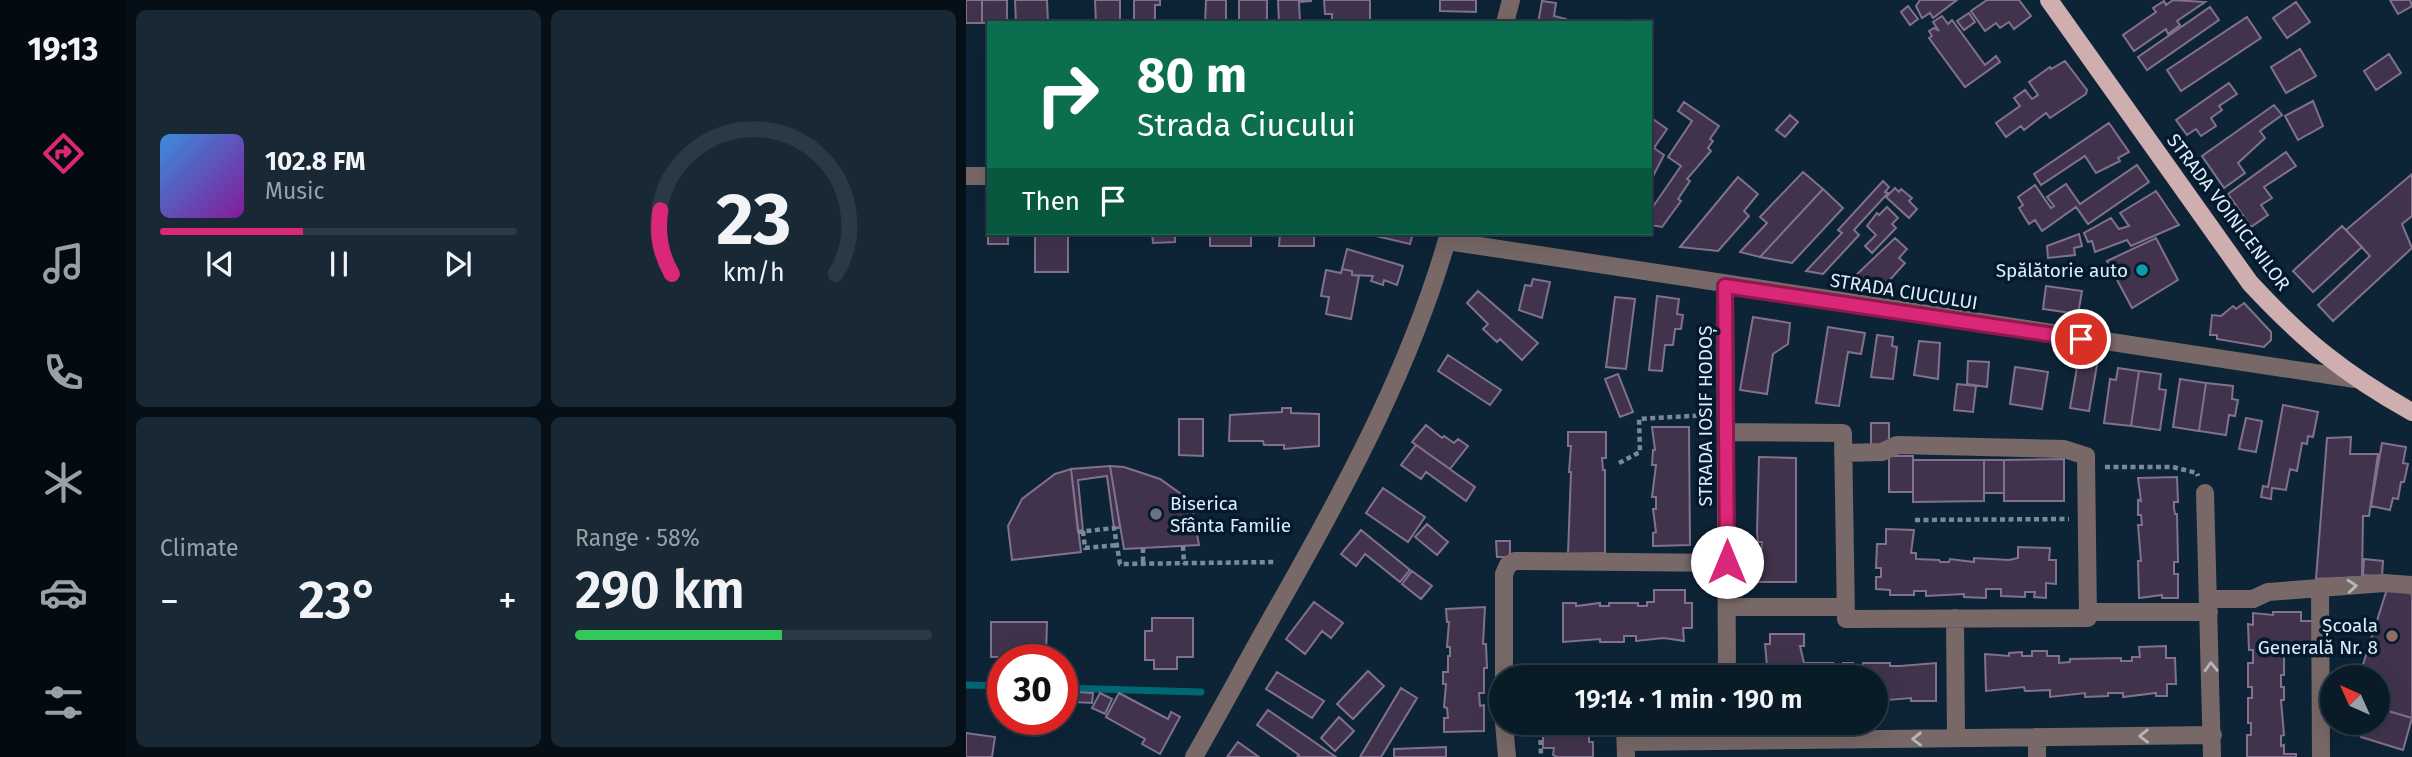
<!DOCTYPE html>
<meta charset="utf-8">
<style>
body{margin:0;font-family:"Fira Sans",sans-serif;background:#182834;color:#f1f3f6;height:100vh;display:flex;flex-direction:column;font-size:26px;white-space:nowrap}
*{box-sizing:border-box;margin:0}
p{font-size:23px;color:#99a1a8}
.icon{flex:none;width:38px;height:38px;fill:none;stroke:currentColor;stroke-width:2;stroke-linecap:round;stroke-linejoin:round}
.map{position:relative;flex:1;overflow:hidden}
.sheet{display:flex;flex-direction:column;gap:10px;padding:10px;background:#060f16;width:840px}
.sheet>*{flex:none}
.guide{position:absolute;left:21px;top:21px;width:665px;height:214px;border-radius:0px;box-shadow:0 7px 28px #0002,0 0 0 2px #2a3945;background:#0b6e4f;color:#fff;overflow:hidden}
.needle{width:46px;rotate:315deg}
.fabs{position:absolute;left:1354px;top:665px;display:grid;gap:14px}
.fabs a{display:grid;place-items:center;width:70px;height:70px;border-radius:50%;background:#0a1b28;box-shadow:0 7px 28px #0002,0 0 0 2px #2a3945;font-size:35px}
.speed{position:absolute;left:21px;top:644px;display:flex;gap:14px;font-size:35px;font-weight:700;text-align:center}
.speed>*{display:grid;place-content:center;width:91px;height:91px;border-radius:50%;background:#0a1b28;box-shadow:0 7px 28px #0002,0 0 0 2px #2a3945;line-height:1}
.speed .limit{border:10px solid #d22;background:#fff;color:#111}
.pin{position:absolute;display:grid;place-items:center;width:60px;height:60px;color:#fff;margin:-30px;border:4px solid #fff;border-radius:50%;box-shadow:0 2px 7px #0007}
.me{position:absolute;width:77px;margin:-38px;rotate:0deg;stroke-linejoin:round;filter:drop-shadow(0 0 5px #0008)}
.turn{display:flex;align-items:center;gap:24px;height:147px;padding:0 35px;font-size:32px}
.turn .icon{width:91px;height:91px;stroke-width:2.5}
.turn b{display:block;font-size:49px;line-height:60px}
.then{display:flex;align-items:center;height:66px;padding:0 35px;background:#0003;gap:14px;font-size:26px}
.big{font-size:52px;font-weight:600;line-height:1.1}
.sheet .card{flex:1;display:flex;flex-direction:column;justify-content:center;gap:10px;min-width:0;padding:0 24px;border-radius:10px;background:#182834}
.sheet .dial{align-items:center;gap:0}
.dial svg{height:182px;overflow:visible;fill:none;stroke:#2a3945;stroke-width:7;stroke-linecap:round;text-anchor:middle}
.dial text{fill:#f1f3f6;stroke:none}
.song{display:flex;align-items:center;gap:21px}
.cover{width:84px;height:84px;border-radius:10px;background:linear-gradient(135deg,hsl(210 70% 55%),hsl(290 70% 35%))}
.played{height:7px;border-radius:4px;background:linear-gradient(90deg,#db2777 40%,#2a3945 40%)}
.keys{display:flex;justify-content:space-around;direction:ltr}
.heat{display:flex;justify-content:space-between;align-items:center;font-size:38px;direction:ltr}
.charge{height:10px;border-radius:5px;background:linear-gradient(90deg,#34c759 58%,#2a3945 0)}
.sheet .tiles{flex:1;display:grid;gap:10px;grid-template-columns:repeat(2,1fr)}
.trip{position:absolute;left:523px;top:665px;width:399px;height:70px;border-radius:35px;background:#0a1b28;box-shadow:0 7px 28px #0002,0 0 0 2px #2a3945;font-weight:600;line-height:70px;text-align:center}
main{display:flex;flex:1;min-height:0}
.tabs{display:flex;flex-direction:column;width:126px;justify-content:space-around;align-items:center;background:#040b10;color:#99a1a8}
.tabs .icon{width:49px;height:49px}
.tabs .active{color:#db2777}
.tabs b{font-size:32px;color:#f1f3f6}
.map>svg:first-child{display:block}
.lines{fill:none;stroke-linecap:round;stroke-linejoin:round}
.stream{stroke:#006874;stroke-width:7}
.building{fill:#41334c;stroke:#81718d;stroke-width:2}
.path{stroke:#788a9a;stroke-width:4.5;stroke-dasharray:5 3.5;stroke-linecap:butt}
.minor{stroke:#786868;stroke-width:18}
.major{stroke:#cfaeb0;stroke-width:18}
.oneway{stroke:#b5b7bf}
.route-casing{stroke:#8e194d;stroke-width:18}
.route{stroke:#db2777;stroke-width:12}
.culture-dot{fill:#0f9aa8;stroke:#041a2c;stroke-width:2.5}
.worship-dot{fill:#6b7280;stroke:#041a2c;stroke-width:2.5}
.education-dot{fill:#8d6e63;stroke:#041a2c;stroke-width:2.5}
.labels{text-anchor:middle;stroke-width:7;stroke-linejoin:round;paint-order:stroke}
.street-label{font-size:19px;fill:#deecf9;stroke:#041a2c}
.poi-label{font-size:19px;fill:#deecf9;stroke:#041a2c;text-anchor:end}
</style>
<main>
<nav class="tabs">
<b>19:13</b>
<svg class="icon active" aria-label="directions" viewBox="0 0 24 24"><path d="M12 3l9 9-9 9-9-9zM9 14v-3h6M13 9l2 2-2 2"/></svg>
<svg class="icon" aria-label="music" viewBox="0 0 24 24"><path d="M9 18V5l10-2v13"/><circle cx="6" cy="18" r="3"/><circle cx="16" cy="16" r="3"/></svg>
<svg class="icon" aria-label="phone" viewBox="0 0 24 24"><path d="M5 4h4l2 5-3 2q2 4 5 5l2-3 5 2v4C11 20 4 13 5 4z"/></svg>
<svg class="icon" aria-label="climate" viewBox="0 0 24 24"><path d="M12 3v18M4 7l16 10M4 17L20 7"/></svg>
<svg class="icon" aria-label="car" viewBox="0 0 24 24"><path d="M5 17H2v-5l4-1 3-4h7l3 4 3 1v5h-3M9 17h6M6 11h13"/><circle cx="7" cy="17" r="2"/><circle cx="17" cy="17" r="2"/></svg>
<svg class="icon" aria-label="filters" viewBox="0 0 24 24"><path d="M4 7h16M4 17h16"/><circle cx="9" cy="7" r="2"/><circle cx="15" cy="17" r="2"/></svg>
</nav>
<section class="sheet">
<div class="tiles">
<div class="card">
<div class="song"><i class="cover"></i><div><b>102.8 FM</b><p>Music</p></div></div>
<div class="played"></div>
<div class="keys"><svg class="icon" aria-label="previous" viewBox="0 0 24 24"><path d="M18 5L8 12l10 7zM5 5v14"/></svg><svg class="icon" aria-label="pause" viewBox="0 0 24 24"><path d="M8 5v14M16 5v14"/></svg><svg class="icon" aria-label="next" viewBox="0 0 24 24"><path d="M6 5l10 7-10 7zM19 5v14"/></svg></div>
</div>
<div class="card dial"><svg viewBox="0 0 100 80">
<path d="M14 69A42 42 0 1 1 86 69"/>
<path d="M14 69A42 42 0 0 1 9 41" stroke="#db2777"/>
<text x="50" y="56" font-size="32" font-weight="700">23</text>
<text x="50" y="72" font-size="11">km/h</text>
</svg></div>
<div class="card"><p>Climate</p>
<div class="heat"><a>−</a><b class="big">23°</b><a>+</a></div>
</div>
<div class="card"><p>Range · 58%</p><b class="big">290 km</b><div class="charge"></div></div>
</div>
</section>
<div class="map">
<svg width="1446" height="757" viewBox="0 0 1446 757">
<rect width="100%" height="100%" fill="#0d2436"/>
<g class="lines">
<!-- stream -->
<path class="stream" d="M0,685L37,686
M96,688L235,692"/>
</g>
<!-- building -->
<path class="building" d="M0,0H16V23H0Z
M16,0H41V22L16,23Z
M49,0H81L82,23H50Z
M129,0H154V23H130Z
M168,0H194V5H189V23H168Z
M240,0H260V23H239Z
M273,0H301V23H273Z
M312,0H345V1L333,2L334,22L313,23Z
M358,0H404V23H366V14H359Z
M474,0H510V12L474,11Z
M954,0H991L967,18L964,13L956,18L950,6Z
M1021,0H1053L1065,16L1048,29L1043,22L1034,28L1030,23L1019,31L1005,11Z
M1207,0L1239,2L1211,21L1214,25L1202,34L1200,29L1168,51L1157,35L1190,12L1187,8L1198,1L1200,5Z
M1424,0H1444L1446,6L1432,14Z
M576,1L590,3L588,16L600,19V23H572Z
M1330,2L1344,22L1321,38L1307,18Z
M942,6L952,19L944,25L935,12Z
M1244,7L1253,20L1181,70L1172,57Z
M1003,13L1009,22L998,30L991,21Z
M976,16L982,24L986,20L1019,65L1030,56L1034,62L999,87L963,38L966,36L963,31L968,28L973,31L967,22Z
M1281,17L1295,38L1215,91L1201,70Z
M1334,49L1350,76L1320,93L1305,67Z
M1423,54L1435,73L1410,90L1398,71Z
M1099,61L1121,90L1120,94L1084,118L1080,113L1058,130L1055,126L1040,137L1030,123L1054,106L1048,98L1059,90L1066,99L1072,95L1063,82L1084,67L1085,69Z
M1263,83L1271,94L1253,106L1256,110L1245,118L1250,126L1235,136L1230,129L1221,135L1210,120Z
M1347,101L1357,126L1332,140L1319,116Z
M718,102L753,126L744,139L747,141L742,148L745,151L721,179L724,181L712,199L715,201L696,227L684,225V211L715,166L702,157L726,121L712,111Z
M1308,105L1316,115L1294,131L1299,138L1272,163L1279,173L1258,188L1236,156Z
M824,115L832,122L819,137L810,130Z
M684,117L701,129L688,148L698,155L684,182Z
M1143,123L1163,152L1152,158L1154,161L1130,173L1119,156L1075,185L1068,174Z
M1320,152L1330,166L1298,187L1306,198L1295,205L1302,215L1285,227L1262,194Z
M1171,165L1183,182L1122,224L1110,207L1076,231L1069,220L1063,224L1053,208L1057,205L1052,197L1069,185L1085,208L1088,206L1081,197L1100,184L1114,204Z
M837,172L857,189L794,257L774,252L801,223L794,217Z
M1446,174V216L1436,224L1446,248L1367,321L1352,305L1404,256L1380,230Z
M772,177L792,194L778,211L783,216L752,251L714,247Z
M917,181L923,187L919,192L922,193L888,230L893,235L857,274L840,271L876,233L872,230Z
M929,188L933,192L935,189L946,198L943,201L951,209L943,218L920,197Z
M857,189L877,208L826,263L794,257Z
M1190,191L1213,225L1165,246L1161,240L1129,252L1126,241L1122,242L1118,233L1145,218L1153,229L1163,226L1154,213Z
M921,207L932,218L926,224L930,228L906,253L899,246L910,235L901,226L911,213L913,215Z
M22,210L23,233H42V244H22Z
M1376,226L1396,247L1347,292L1327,271Z
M69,233H102V272H69Z
M178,233H209V242L187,243L186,233Z
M244,233H285V246H244Z
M314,233H348V246H313Z
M411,233H447L444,244L410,236Z
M1113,234L1116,246L1108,248L1109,255L1082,258L1081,246Z
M929,238L941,249L933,258L939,263L922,282L888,277Z
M1190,238L1212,280L1166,308L1141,261Z
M381,249L437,266L431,285L418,280L417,285L405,281L407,276L386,275V271L376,269Z
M376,269L386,271V275L393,276L385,319L360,314L363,297L355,296L360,270L375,273Z
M567,279L584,282L576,318L553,310L559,285L565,286Z
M1080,286L1116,291L1112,314L1077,309Z
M512,291L572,343L556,360L534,339L531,342L517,329L522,324L501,303Z
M691,296L713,299L711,314L717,315L715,329H709L707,345H699L696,371L683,370Z
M649,297L669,299L660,369L640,367Z
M1278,303L1305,332V340L1298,347L1251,339V335H1244L1246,315L1255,316L1267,306L1270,309Z
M787,317L824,323L822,344L807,354L801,394L774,390Z
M862,327L899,333L895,354L882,352L873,406L850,403Z
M911,335L927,337L926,346L931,347L927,379L905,377Z
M953,341L974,343L972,379L948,375Z
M482,355L535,390L524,405L472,371Z
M1002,361L1023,362L1021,387L1001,384Z
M1112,362L1131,365L1123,411L1104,408Z
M1049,367L1082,372L1076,409L1044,404Z
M1152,368L1173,371L1165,426L1138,423L1144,379L1150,380Z
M1173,371L1195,374L1193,389L1200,390L1194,430L1165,426Z
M652,374L667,412L654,417L639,379Z
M1214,379L1240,383L1233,431L1207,427Z
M1240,383L1267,386L1266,399L1272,400L1269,416L1263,415L1260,435L1233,431Z
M991,384L1010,386L1007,412L988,410Z
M1317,405L1352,412L1347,437L1342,436L1341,444L1336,443L1331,471L1324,469L1320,490L1306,488L1305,499L1295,497L1297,486L1302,487Z
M316,408H325V413L353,414V446L318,449V445H298L297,441H263L264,415L316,412Z
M1280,418L1296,421L1290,452L1273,449Z
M213,419H237V456L213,455Z
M905,423H923V445H905Z
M460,425L476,438L478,436L488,443L492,439L502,446L484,469L446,442Z
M686,427H723L724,545L687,546V533L690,532L687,509H690V497H686L690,465H686L687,450H689Z
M602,432H640V458H636L637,470H639V553L602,554L605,472H603L605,446H602Z
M1385,437L1384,454H1412L1403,516H1397L1396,577L1350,579L1361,438Z
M1416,443L1440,447L1437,463L1442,464L1438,482H1435L1432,499L1427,498L1424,510L1405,506Z
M450,445L509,487L500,501L460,472L455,479L435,465Z
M923,456H947V492H923Z
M793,457L830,458V582H791V555H795L796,542H792L791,532Z
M1098,459V501H1038V460Z
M947,460H1018V501L947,502Z
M1018,460H1038V493H1018Z
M144,466L158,467L194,479L225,501L233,545L158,549Z
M144,466L154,527L148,528L141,476L112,480L117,531L112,532L105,469Z
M105,469L115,552L46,560L42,526L56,499L89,474Z
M1211,477L1212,502H1208V508L1209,514H1211L1212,562H1208V574H1212V598H1196V595L1173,598L1172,561H1175L1172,525H1176L1175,515H1172V500L1175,501L1172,478Z
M417,488L459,517L442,542L400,513Z
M461,524L482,542L471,555L449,537Z
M920,529L948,530L945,553H950V559L973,560L974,562H983L984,559L1008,562V558L1043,560L1052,558V547L1084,548L1083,560H1090V584L1080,583V598L1068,597L1069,592H1059V597L1035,596V589H1020V598L998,597V594L960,596V591H948V595H924V590L910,589V577H915V568H910L911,544H920Z
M395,530L444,570L434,582L399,554L390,566L375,554Z
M530,541H544V557H531Z
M1398,559L1417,561L1416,576L1397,575Z
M446,571L466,586L455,599L436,584Z
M1422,586L1446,594V718L1412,708V677H1393Z
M688,590H719V603H726V628H717L718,641L698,638L670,641V636H658V642H634V639L597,642V603H610V606L634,603V606H643V603H672V606H681V602H688Z
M348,602L377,623L365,638L356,631L339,654L320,639Z
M519,607L517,644H520L521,668H518V693H513L514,706L518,705V731L478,732V718H482L481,708L478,707L480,684H477V672H482V656H484V647H481L483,622H481L480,609Z
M1307,612H1335V621H1347V650L1324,646V652H1318V675H1315V687H1318V700H1315L1318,735L1315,736V746L1318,745V754H1330V757H1281V735H1285V723H1282V698H1286V687H1282V663H1287V650H1283L1282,624L1287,625V613L1307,615Z
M186,618H227V657H211V669H188V660H179V631H186Z
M25,622H81L80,657H25Z
M804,634H838V646H834L838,663H867L866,667H877V663H887V666H897V663H924V666H934L970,663V701H945V698L910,701V677H802L799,644H804Z
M1200,646V658H1209L1210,684H1201V696H1190V693L1157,697V693H1142V696L1119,697V693L1084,697V690L1059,691L1058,687L1020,691L1019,654L1043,656V653L1056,652V656H1066V651H1081V656H1093V663L1104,662V659L1155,658V661H1166V657H1174L1173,647Z
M402,671L418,686L387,719L371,704Z
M311,672L358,701L346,718L300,689Z
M435,688L451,698L415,757H394Z
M110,692L127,693L126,703L109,702Z
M134,693L146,699L139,714L126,708Z
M153,693L202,719L205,712L214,717L194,754L176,744L179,739L140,717Z
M1412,708L1446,718L1437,750L1395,737L1400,723H1412Z
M302,710L370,757H331L333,755L291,725Z
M373,717L388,731L369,751L355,738Z
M577,723H627V729H623V742H627V757H591L587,755L588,748H577Z
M0,733L29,737L26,757H0Z
M272,742L293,757H261Z
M480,747V757H428V749Z"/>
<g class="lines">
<!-- path -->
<path class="path" d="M653,463L674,452L673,419L742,415
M1139,467H1207L1231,473L1232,476
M949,520L1103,519
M117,531L119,548L151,545
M112,532L148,528L154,564L310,562
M217,546L218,564
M177,548V564
M574,723L575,757"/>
<!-- minor -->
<path class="minor" d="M539,23L545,0
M0,176H23
M481,241L1389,379
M759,286L761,677
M760,432L877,433L880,619L1122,618L1120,456L1098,449L931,445L916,452L877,453
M1239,493L1246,757
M1354,589L1355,757
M1242,599H1287L1302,592L1418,583L1446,585
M761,607H879
M1122,612H1243
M989,618L990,738
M538,677V574L542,565L549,561L760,563
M593,677L761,672
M538,723L541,757
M659,723L660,757
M761,723L762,741
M660,742L1247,735
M228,757C259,703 288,648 319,594C384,479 447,361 483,233
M1071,757V737"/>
<!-- major -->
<path class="major" d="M1083,0L1284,283C1338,341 1377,373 1446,412"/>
</g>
<!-- one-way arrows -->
<defs><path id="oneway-chevron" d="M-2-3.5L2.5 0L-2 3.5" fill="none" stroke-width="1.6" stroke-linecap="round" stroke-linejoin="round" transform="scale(1.75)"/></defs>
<g class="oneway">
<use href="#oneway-chevron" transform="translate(1386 586) rotate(-5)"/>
<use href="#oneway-chevron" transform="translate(1245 667) rotate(-92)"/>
<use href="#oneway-chevron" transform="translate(1178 736) rotate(179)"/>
<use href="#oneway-chevron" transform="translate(951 739) rotate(179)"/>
</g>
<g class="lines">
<defs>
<path id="route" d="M761,562L759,286L1115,339"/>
</defs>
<!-- route casing -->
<use href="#route" class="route-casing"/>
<!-- route -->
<use href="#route" class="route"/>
</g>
<!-- markers -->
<circle class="culture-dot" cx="1176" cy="270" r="7"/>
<circle class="worship-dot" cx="190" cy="514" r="7"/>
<circle class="education-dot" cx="1426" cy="636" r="7"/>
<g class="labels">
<!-- street labels -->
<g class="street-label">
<text transform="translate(1263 212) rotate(53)" y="7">STRADA VOINICENILOR</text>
<text transform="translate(938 291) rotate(9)" y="7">STRADA CIUCULUI</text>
<text transform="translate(739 416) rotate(-90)" y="7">STRADA IOSIF HODOȘ</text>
</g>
<!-- poi labels -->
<g class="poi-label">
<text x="1162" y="277">Spălătorie auto</text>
<text x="204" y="510" text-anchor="start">Biserica<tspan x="204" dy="22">Sfânta Familie</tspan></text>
<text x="1412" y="632">Școala<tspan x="1412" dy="22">Generală Nr. 8</tspan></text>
</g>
</g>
</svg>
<div class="fabs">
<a><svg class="needle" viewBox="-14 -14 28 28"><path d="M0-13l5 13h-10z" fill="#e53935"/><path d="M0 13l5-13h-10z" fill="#99a1a8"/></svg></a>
</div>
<div class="speed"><div class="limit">30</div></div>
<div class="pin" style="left:1115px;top:339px;background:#d93025"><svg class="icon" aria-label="arrive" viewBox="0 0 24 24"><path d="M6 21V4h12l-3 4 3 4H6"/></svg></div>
<svg class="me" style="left:761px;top:562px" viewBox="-20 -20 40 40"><circle r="19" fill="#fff"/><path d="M0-13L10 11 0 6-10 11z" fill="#db2777"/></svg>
<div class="trip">19:14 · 1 min · 190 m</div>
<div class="guide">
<div class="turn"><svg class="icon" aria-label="right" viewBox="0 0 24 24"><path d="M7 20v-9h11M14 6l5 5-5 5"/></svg><div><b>80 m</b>Strada Ciucului</div></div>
<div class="then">Then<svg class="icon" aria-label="arrive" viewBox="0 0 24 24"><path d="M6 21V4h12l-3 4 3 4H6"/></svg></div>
</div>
</div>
</main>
